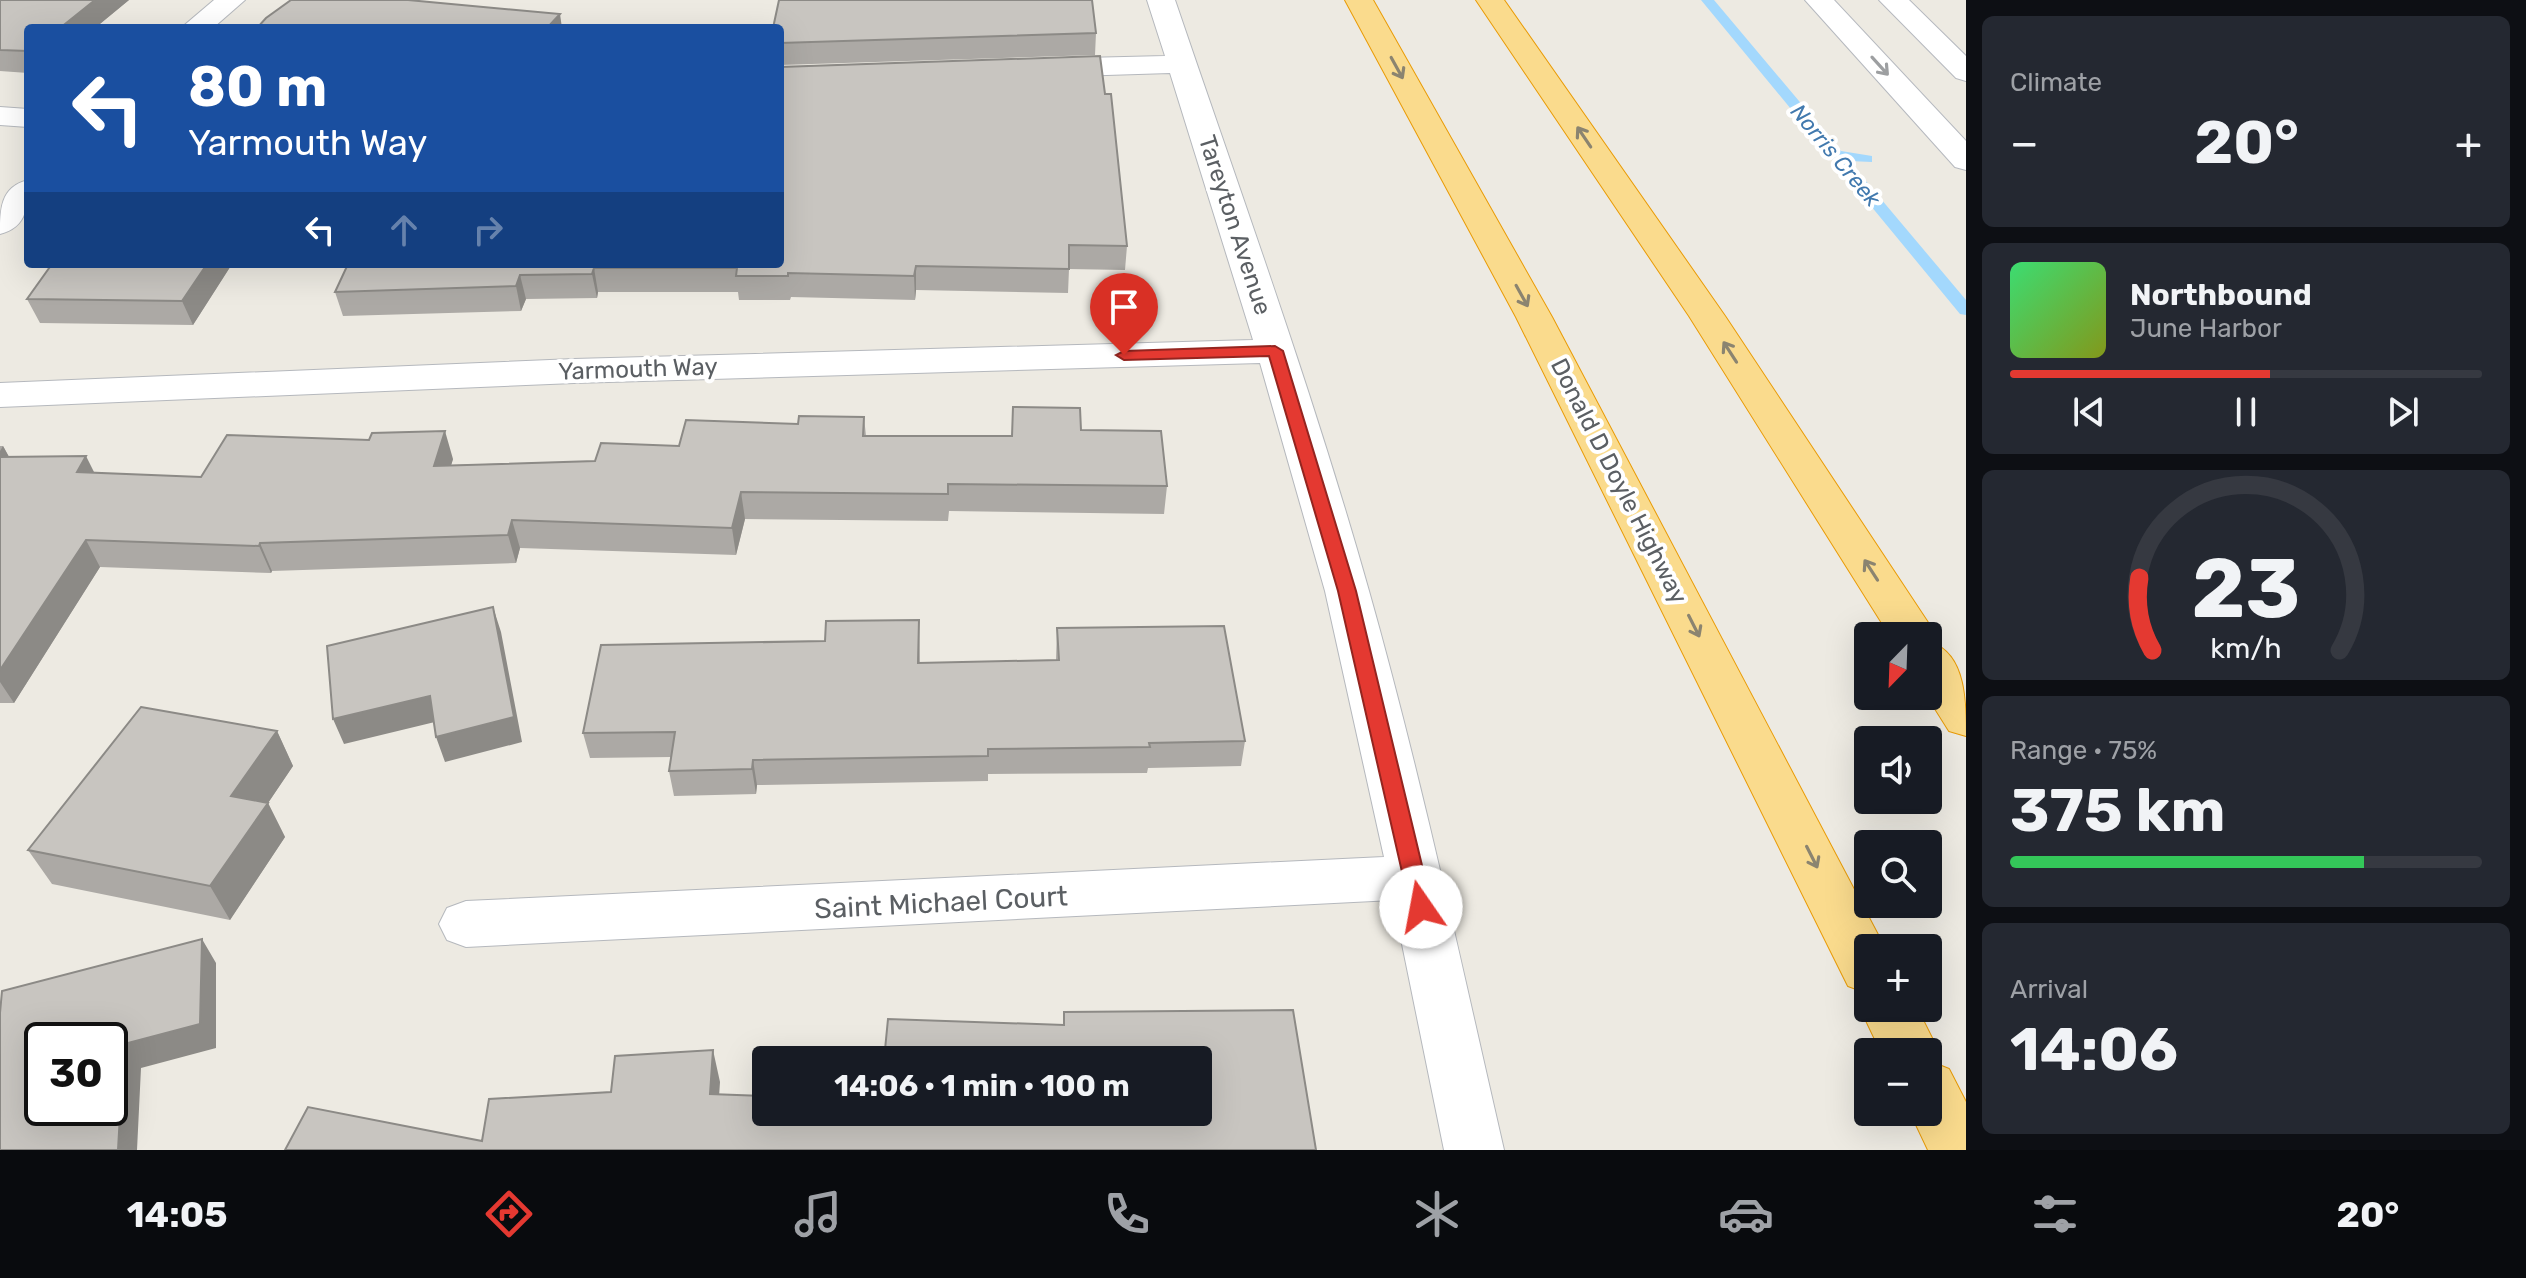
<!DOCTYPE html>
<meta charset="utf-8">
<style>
body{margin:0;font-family:Rubik,sans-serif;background:#242831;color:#f1f3f6;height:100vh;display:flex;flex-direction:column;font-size:30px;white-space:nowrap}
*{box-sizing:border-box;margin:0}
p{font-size:26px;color:#9ea1a6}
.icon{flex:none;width:44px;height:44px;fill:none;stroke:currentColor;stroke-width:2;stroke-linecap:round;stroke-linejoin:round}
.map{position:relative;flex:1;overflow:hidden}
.details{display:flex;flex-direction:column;gap:16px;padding:16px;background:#0d0f14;width:560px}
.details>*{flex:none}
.hud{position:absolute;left:24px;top:24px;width:760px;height:244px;border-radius:8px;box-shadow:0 8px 32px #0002;background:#1a4fa0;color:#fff;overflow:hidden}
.needle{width:52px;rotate:203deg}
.buttons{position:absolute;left:1854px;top:622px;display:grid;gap:16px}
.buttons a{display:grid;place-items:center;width:88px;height:88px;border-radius:8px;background:#171b24;box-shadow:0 8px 32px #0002;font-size:40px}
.speed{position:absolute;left:24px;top:1022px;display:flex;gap:16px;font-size:40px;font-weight:700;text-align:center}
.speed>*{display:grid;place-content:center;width:104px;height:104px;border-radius:50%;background:#171b24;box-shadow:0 8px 32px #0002;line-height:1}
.speed .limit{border:4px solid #111;border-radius:12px;background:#fff;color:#111}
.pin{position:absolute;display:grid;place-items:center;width:68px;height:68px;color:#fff;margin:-82px -34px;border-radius:50% 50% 50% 0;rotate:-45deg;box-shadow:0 0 8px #0007}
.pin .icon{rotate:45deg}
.me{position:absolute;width:88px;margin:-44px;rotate:348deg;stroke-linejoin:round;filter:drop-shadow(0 0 6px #0008)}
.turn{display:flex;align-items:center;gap:28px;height:168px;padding:0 32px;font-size:36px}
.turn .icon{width:104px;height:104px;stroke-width:2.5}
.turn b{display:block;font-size:56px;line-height:68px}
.lanes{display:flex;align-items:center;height:76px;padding:0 32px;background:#0003;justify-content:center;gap:40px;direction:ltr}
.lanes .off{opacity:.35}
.big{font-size:60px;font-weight:700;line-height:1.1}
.details .card{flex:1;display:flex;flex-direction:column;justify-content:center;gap:12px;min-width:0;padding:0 28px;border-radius:12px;background:#242831}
.details .dial{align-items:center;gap:0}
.dial svg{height:208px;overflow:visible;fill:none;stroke:#363941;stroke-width:7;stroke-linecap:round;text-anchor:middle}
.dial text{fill:#f1f3f6;stroke:none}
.song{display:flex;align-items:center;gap:24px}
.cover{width:96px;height:96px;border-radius:12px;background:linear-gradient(135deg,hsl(140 70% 55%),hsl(70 70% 35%))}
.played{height:8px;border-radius:4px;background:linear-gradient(90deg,#e43931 55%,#363941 55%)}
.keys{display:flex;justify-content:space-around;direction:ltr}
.heat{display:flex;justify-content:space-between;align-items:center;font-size:44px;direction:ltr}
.charge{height:12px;border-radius:6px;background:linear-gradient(90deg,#34c759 75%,#363941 0)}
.trip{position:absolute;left:752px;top:1046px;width:460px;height:80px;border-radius:8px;background:#171b24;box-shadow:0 8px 32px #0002;font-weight:700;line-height:80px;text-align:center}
.dock{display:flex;height:128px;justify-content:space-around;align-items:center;background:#090b0e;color:#9ea1a6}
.dock .icon{width:56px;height:56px}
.dock .on{color:#e43931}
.dock b{font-size:36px;color:#f1f3f6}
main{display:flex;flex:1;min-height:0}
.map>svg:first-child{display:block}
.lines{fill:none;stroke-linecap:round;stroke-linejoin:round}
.stream{fill:#a3d8fd;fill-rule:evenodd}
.minor-casing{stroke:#b5b8bd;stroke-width:2}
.tertiary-casing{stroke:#b5b8bd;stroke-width:2}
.secondary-casing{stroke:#b6b9bf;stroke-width:2}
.motorway-casing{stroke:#e99b06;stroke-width:2}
.minor{fill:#fff;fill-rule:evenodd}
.tertiary{fill:#fff;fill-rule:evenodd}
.secondary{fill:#fff;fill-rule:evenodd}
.motorway{fill:#fadb8d;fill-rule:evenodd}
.wall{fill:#aca9a5}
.shaded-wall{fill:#8c8a86}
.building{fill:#c8c5c0;stroke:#8c8a86;stroke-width:2;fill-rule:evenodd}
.oneway{stroke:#9d9fa1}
.oneway2{stroke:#8b8470}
.route{fill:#e43931;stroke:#942520;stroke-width:2}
.labels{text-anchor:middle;stroke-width:8;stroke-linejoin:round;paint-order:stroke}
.far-water-label{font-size:22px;font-style:italic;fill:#4179ae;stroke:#fff}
.street-label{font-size:24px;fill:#5b5f63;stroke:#fff}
.near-street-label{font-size:28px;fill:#5b5f63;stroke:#fff}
</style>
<main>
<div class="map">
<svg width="1966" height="1150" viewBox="0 0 1966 1150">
<rect width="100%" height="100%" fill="#edeae2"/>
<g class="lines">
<!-- stream -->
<path class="stream" d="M1701,0H1714L1841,151L1872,156V162L1849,161L1966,300V315L1960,314Z"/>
<defs>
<path id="minor" d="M1147,0H1175C1241,194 1313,392 1369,591C1421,775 1461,963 1504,1150H1444L1393,900L466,947L447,940L439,924L447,908L466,901L1384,857L1325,591L1260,363L574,383L0,407V383L574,359L1253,340L1170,73L1043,77L1033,74L1028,68L1033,62L1043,59L1165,56Z
M0,107L28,109V127L0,125Z"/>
<path id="tertiary" d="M214,0H245L213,28H181Z
M28,180C28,205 28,227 0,234C0,210 0,187 28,180Z"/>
<path id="secondary" d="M1805,0H1834L1966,141V170L1955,167Z
M1879,0H1909L1966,56V81L1956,78Z"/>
<path id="motorway" d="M1345,0H1373L1552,317L1885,948H1868V1008H1917L1939,1052L1934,1063L1949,1069L1966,1102V1150H1928L1910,1112H1928V1052H1881L1860,1008L1867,993L1848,986L1516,317Z
M1476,0H1504L1725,316L1929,624L1936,636L1932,643C1966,655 1966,703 1966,736L1949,731L1927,696L1928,636H1890L1689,316Z"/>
</defs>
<!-- minor casing -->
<use href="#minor" class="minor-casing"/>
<!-- tertiary casing -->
<use href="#tertiary" class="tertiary-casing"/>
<!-- secondary casing -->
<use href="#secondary" class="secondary-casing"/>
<!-- motorway casing -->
<use href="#motorway" class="motorway-casing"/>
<!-- minor -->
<use href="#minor" class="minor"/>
<!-- tertiary -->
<use href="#tertiary" class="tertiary"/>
<!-- secondary -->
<use href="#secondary" class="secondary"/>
<!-- motorway -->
<use href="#motorway" class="motorway"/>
</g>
<!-- wall -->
<path class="wall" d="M0,0H129L95,28H28V73L0,71Z
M780,28L1096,33L1095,55L780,65Z
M780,67L1127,246L1125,270L1069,269L1068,293L916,290L915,300L791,297L790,300H739L738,292H598L597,298L526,299L521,311L343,316L335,292L348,264H780Z
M232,264L193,325L40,323L27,299Z
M864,417L866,436H1012L1081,430L1167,486L1164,514L949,511L948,521L745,519L736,555L520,548L516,563L272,571L271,573L100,567L14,703H0V446H3L9,457L94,473L201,477L453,459L451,465L595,461L798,424Z
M919,620L920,663L1056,660L1057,628L1245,741L1241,766L1148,768L1147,773L988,774V781L757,785L756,794L674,796L669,771L671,757L590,758L583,733L825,641Z
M277,731L293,766L268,803L285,837L230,920L52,884L28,850Z"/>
<!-- shaded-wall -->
<path class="shaded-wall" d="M95,0H129L95,28H60Z
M560,14L562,28H547Z
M207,264H232L193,325L182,301Z
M916,266V290L915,300L914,276Z
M594,268L598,292L597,298L592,274Z
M520,275L526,299L521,311L516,286Z
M445,431L453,459L443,493L434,466Z
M3,446L18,473L0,465V451Z
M86,456L100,484L77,472Z
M741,492L745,519L736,555L732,528Z
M512,520L520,548L516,563L508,535Z
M86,540L100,567L14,703L0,682V670Z
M260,543L272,571L271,573L259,546Z
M493,607L501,632L522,742L445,762L436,737Z
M430,696L439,721L344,744L333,719Z
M277,731L293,766L268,803L285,837L230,920L210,886L231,796Z
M753,760L757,785L756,794L752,769Z
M202,939L216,963V1048L141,1068L137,1150H118L124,1044Z
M713,1050L720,1082L717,1126L710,1094Z"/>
<!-- building -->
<path class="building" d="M0,0H95L60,28H28V51L0,50Z
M291,0H408L560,14L547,28H257L266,18Z
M779,0H1092L1096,33L780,43V28H773Z
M1100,56L1105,94H1111L1127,246L1069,245V269L916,266L914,276L788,273V276H736L737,268H594L592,274L520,275L516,286L335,292L348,264H780V67Z
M52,264H207L182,301L27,299Z
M1013,407L1080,408L1081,430L1161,431L1167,486L948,484V494L741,492L732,528L512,520L508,535L260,543L259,546L86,540L0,670V457L86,456L77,472L201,477L227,435L369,440L372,433L445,431L434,466L595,461L601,443L679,446L686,420L798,424L799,416L864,417L863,436H1012Z
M493,607L514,717L436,737L430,696L333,719L327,646Z
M919,620L918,663L1059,660L1057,628L1224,626L1245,741L1149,743L1150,747L988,749V756L753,760L752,769L669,771L675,732L583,733L601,645L825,641L826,621Z
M141,707L277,731L231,796L268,803L210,886L28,850Z
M202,939L200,1024L124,1044L118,1150H0V1013L2,991ZM42,1040H110V1108H42Z
M1293,1010L1316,1150H285L308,1107L482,1141L489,1099L611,1092L615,1056L713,1050L710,1094L766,1096V1112H1198V1060H884L888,1019L1064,1025V1012Z"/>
<!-- one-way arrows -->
<defs><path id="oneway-shaft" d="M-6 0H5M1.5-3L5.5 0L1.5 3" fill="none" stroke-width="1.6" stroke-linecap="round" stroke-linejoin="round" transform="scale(2)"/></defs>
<use class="oneway" href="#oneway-shaft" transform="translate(1880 66) rotate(48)"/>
<g class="oneway2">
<use href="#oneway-shaft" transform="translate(1397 68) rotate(61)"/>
<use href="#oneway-shaft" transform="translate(1584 137) rotate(-124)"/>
<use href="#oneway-shaft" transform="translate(1522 296) rotate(61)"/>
<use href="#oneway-shaft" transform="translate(1730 352) rotate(-123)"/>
<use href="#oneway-shaft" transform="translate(1871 570) rotate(-123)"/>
<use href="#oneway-shaft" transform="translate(1694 626) rotate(63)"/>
<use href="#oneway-shaft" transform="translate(1812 857) rotate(63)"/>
</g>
<!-- route -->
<path class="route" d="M1275,346L1283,351L1356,591L1432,907L1429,914L1421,917L1414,914L1410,907L1338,591L1269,356L1124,360L1116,355L1124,351Z"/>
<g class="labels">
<!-- far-water labels -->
<g class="far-water-label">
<text transform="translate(1836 155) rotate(50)" y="8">Norris Creek</text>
</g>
<!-- street labels -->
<g class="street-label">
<text transform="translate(1235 225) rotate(72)" y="8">Tareyton Avenue</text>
<text transform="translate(638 369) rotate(-2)" y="8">Yarmouth Way</text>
<text transform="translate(1619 481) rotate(63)" y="8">Donald D Doyle Highway</text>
</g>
<!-- near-street labels -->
<g class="near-street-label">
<text transform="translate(941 902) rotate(-3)" y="10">Saint Michael Court</text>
</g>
</g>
</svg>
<div class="buttons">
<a><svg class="needle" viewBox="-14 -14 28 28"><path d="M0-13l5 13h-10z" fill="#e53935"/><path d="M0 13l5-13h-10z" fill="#9ea1a6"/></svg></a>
<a><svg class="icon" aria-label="sound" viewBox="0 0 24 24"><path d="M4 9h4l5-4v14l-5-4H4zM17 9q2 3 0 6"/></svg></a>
<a><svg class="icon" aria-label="search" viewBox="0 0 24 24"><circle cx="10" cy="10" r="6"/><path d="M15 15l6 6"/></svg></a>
<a>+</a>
<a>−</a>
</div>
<div class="speed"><div class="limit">30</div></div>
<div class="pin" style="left:1124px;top:355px;background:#d93025"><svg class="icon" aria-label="arrive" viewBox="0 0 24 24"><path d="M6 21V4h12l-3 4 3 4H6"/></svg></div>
<svg class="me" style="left:1421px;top:907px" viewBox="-20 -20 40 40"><circle r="19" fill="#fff"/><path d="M0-13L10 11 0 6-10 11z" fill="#e43931"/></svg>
<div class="trip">14:06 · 1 min · 100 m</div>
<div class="hud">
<div class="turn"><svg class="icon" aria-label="left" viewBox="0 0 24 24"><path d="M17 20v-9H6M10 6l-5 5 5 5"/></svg><div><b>80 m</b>Yarmouth Way</div></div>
<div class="lanes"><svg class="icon" aria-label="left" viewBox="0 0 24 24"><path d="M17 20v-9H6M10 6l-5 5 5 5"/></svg><svg class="icon off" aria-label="ahead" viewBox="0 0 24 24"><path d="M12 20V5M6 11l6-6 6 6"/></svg><svg class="icon off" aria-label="right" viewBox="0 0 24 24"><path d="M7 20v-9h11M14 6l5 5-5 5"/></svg></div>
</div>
</div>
<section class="details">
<div class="card"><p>Climate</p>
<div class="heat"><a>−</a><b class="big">20°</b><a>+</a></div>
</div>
<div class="card">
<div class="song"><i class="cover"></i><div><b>Northbound</b><p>June Harbor</p></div></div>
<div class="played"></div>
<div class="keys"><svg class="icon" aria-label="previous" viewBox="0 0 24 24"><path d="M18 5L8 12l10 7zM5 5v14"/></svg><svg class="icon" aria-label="pause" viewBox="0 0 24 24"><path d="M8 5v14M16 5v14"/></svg><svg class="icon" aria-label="next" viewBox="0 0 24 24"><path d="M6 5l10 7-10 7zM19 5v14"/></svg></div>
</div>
<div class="card dial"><svg viewBox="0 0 100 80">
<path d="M14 69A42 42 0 1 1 86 69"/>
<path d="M14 69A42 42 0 0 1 9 41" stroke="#e43931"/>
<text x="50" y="56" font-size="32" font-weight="700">23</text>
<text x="50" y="72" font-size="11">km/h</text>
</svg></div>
<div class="card"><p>Range · 75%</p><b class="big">375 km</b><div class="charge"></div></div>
<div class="card"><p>Arrival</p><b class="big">14:06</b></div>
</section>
</main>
<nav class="dock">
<b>14:05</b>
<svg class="icon on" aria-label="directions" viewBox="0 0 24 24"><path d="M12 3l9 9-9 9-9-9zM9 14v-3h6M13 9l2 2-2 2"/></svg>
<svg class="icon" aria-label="music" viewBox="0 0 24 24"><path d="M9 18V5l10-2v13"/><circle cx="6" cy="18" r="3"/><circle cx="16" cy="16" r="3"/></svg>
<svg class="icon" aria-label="phone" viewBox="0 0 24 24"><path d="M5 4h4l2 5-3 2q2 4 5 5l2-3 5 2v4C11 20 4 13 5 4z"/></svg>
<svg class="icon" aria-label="climate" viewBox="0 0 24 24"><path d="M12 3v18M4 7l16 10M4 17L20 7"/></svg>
<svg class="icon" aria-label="car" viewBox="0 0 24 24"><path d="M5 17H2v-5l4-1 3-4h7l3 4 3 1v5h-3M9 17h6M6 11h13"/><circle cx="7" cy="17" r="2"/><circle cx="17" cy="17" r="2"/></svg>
<svg class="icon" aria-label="filters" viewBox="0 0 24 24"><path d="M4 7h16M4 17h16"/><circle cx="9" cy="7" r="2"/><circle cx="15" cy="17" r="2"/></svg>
<b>20°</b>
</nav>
